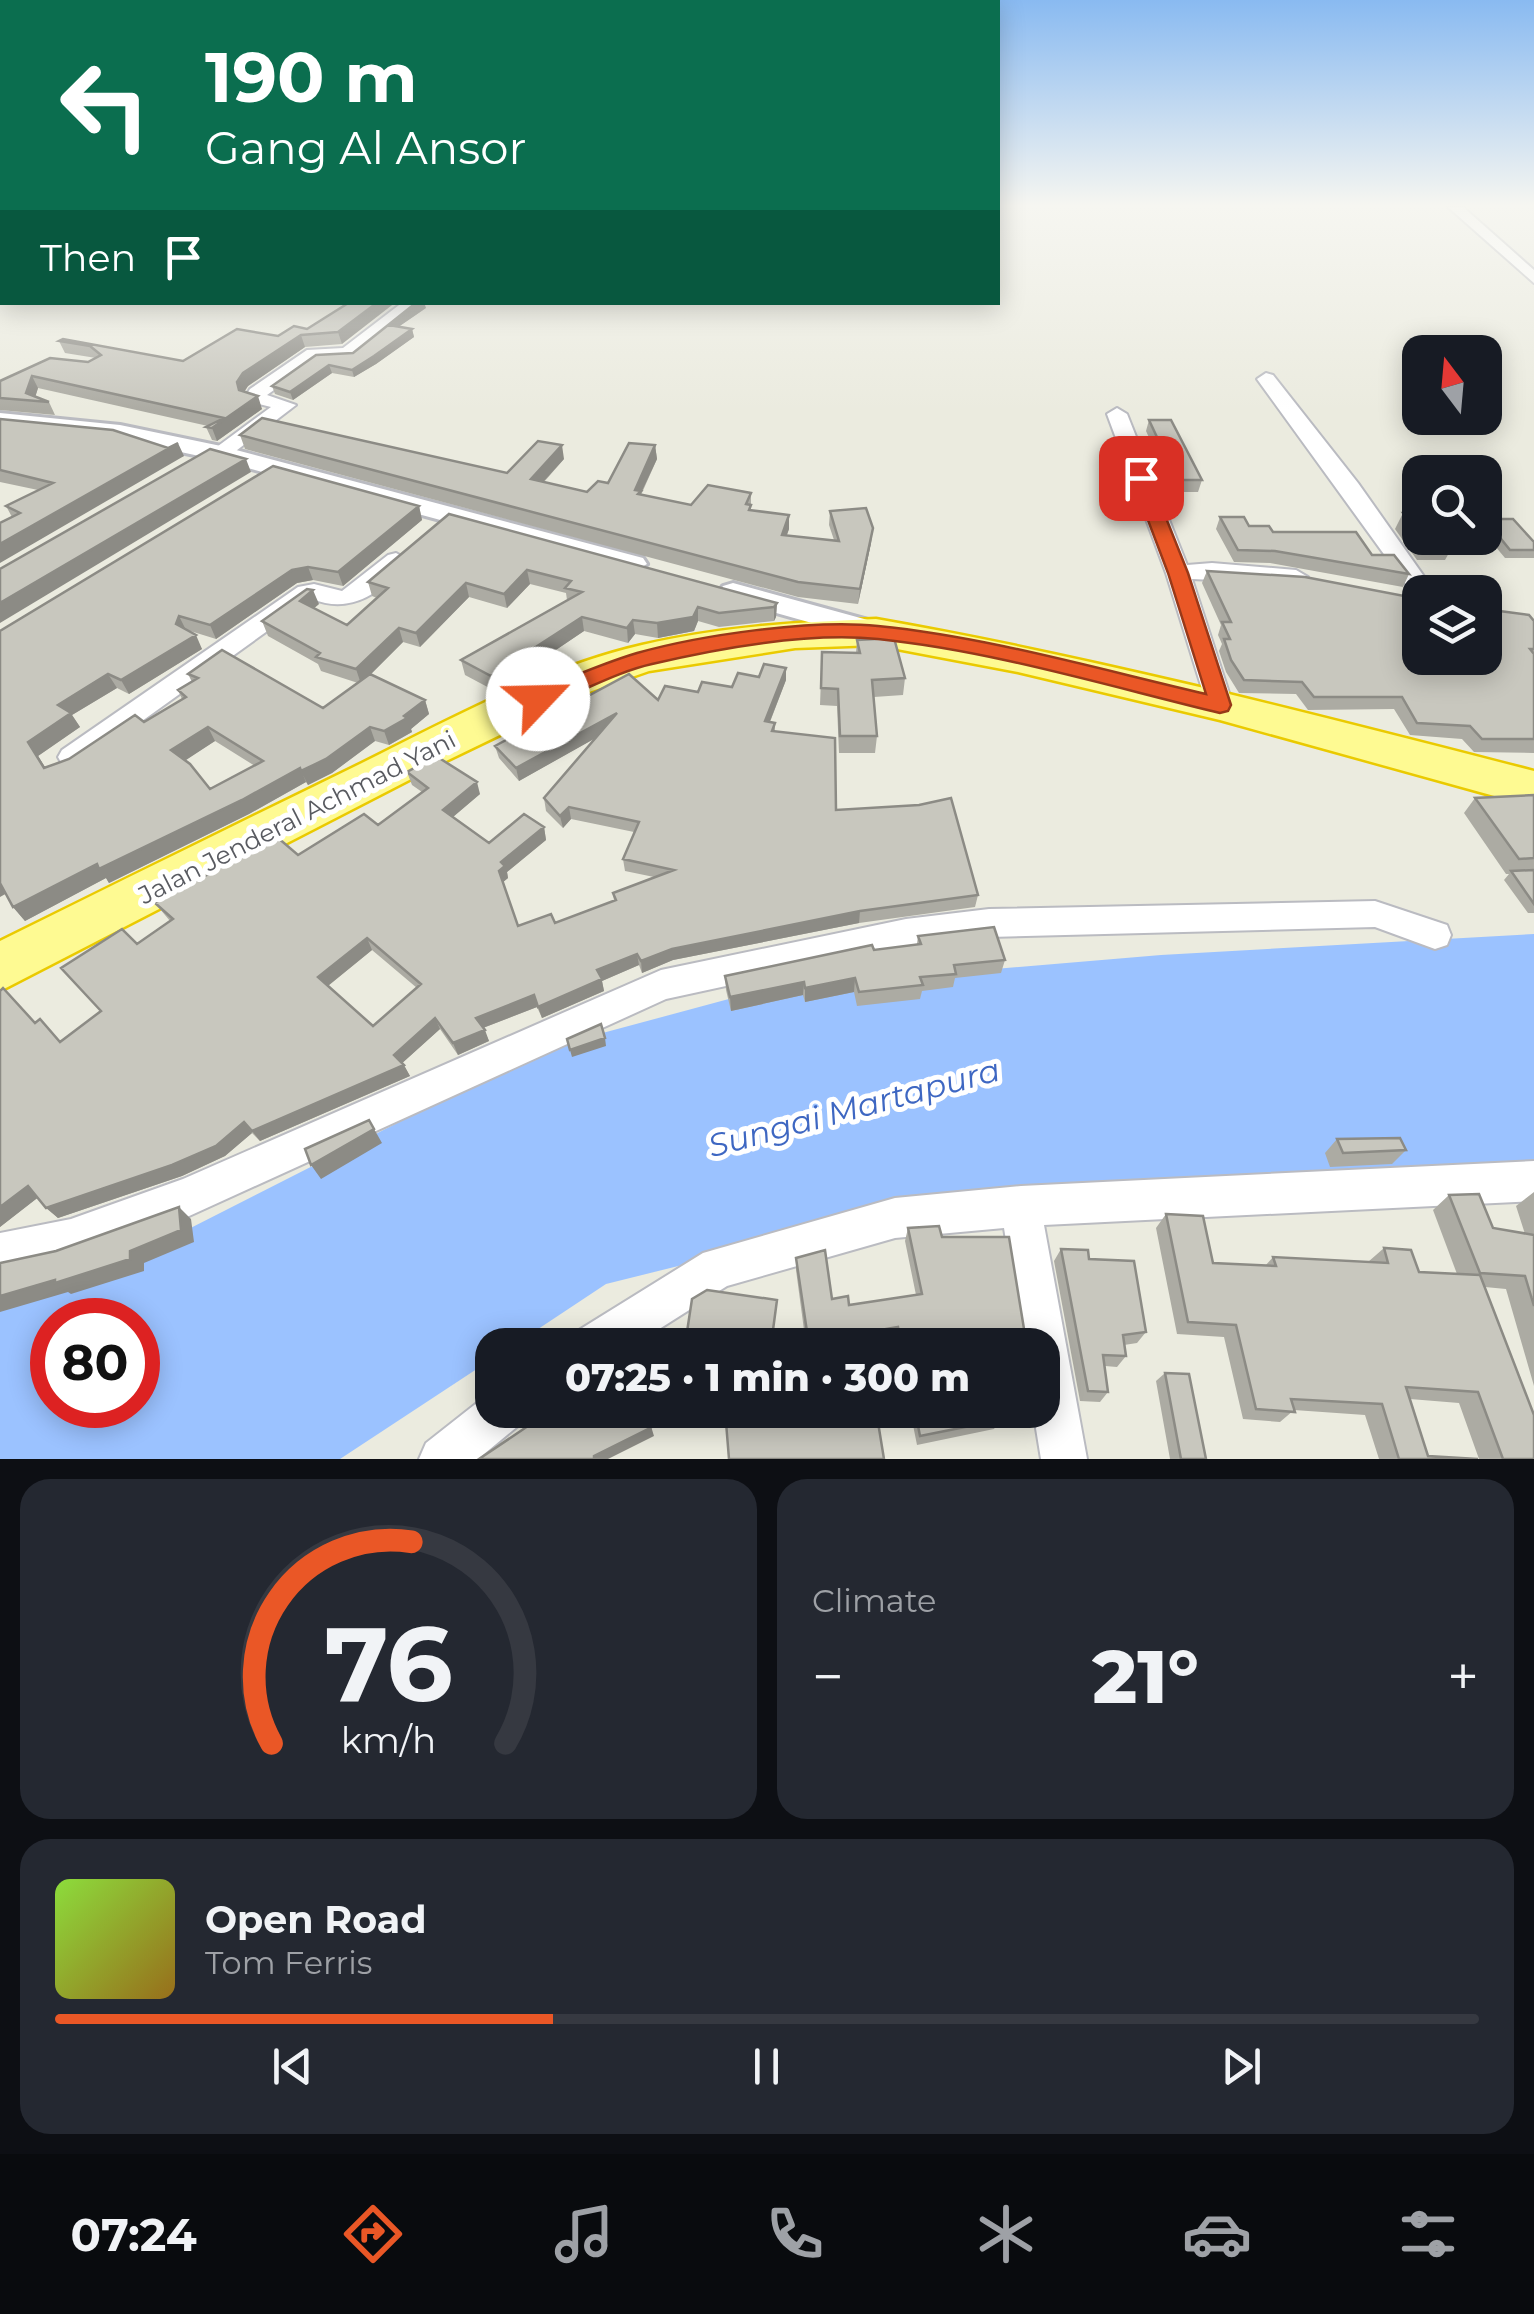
<!DOCTYPE html>
<meta charset="utf-8">
<style>
body{margin:0;font-family:Montserrat,sans-serif;background:#242831;color:#f1f3f6;height:100vh;display:flex;flex-direction:column;font-size:38px;white-space:nowrap}
*{box-sizing:border-box;margin:0}
p{font-size:32px;color:#9ea1a6}
.icon{flex:none;width:55px;height:55px;fill:none;stroke:currentColor;stroke-width:2;stroke-linecap:round;stroke-linejoin:round}
.map{position:relative;height:1459px;overflow:hidden}
.sheet{display:flex;flex-direction:column;gap:20px;padding:20px;background:#0d0f14;flex:1}
.sheet>*{flex:none}
.top-card{position:absolute;left:0px;top:0px;width:1000px;height:305px;box-shadow:0 5px 25px #0003;background:#0b6e4f;color:#fff;overflow:hidden}
.needle{width:65px;rotate:344deg}
.fabs{position:absolute;left:1402px;top:335px;display:grid;gap:20px}
.fabs a{display:grid;place-items:center;width:100px;height:100px;border-radius:20px;background:#171b24;box-shadow:0 5px 25px #0003;font-size:50px}
.speed{position:absolute;left:30px;top:1298px;display:flex;gap:20px;font-size:50px;font-weight:700;text-align:center}
.speed>*{display:grid;place-content:center;width:130px;height:130px;border-radius:50%;background:#171b24;box-shadow:0 5px 25px #0003;line-height:1}
.speed .limit{border:15px solid #d22;background:#fff;color:#111}
.pin{position:absolute;display:grid;place-items:center;width:85px;height:85px;color:#fff;margin:-42px;border-radius:20px;box-shadow:0 5px 15px #0006}
.me{position:absolute;width:110px;margin:-55px;rotate:66deg;stroke-linejoin:round;filter:drop-shadow(0 0 8px #0008)}
.turn{display:flex;align-items:center;gap:35px;height:210px;padding:0 40px;font-size:45px}
.turn .icon{width:130px;height:130px;stroke-width:2.5}
.turn b{display:block;font-size:70px;line-height:85px}
.then{display:flex;align-items:center;height:95px;padding:0 40px;background:#0003;gap:20px;font-size:38px}
.big{font-size:75px;font-weight:800;line-height:1.1}
.sheet .card{flex:1;display:flex;flex-direction:column;justify-content:center;gap:15px;min-width:0;padding:0 35px;border-radius:30px;background:#242831}
.sheet .dial{align-items:center;gap:0}
.dial svg{height:260px;overflow:visible;fill:none;stroke:#363941;stroke-width:7;stroke-linecap:round;text-anchor:middle}
.dial text{fill:#f1f3f6;stroke:none}
.song{display:flex;align-items:center;gap:30px}
.cover{width:120px;height:120px;border-radius:15px;background:linear-gradient(135deg,hsl(90 70% 55%),hsl(40 70% 35%))}
.played{height:10px;border-radius:5px;background:linear-gradient(90deg,#ea5726 35%,#363941 35%)}
.keys{display:flex;justify-content:space-around;direction:ltr}
.heat{display:flex;justify-content:space-between;align-items:center;font-size:55px;direction:ltr}
.sheet .tiles{flex:1;display:grid;gap:20px;grid-template-columns:1fr 1fr}
.card:last-child{grid-column:span 2}
.trip{position:absolute;left:475px;top:1328px;width:585px;height:100px;border-radius:30px;background:#171b24;box-shadow:0 5px 25px #0003;font-weight:800;line-height:100px;text-align:center}
.dock{display:flex;height:160px;justify-content:space-around;align-items:center;background:#090b0e;color:#9ea1a6}
.dock .icon{width:70px;height:70px}
.dock .on{color:#ea5726}
.dock b{font-size:45px;color:#f1f3f6}
.map>svg:first-child{display:block}
.water{fill:#9bc2ff;fill-rule:evenodd}
.lines{fill:none;stroke-linecap:round;stroke-linejoin:round}
.minor-casing{stroke:#babbc1;stroke-width:4}
.tertiary-casing{stroke:#babbc1;stroke-width:6}
.trunk-casing{stroke:#eaca00;stroke-width:5}
.minor{fill:#fff;fill-rule:evenodd}
.tertiary{fill:#fff;fill-rule:evenodd}
.trunk{fill:#fefa92;fill-rule:evenodd}
.wall{fill:#acaba3;fill-rule:evenodd}
.shaded-wall{fill:#8c8b85}
.building{fill:#c8c7be;stroke:#8c8b85;stroke-width:2.5;fill-rule:evenodd}
.route{fill:#ea5726;stroke:#983919;stroke-width:2.5}
.labels{text-anchor:middle;stroke-width:10;stroke-linejoin:round;paint-order:stroke}
.street-label{font-size:25px;fill:#585a60;stroke:#fff}
.near-water-label{font-size:32px;font-style:italic;fill:#3e67c2;stroke:#fff}
</style>
<div class="map">
<svg width="1534" height="1459" viewBox="0 0 1534 1459">
<rect width="100%" height="100%" fill="#ebebdf"/>
<!-- water -->
<path class="water" d="M1534,934V1174L867,1219L606,1284L514,1345H492V1359L340,1459H0V1304L106,1271L543,1049L770,988L1161,955ZM52,1320H138V1405H52Z"/>
<g class="lines">
<defs>
<path id="minor" d="M1448,207H1463L1534,270V283Z
M403,302H422L353,357L317,359L267,395L296,405L228,457H214V449L271,407L247,401L245,397L250,389L307,350L343,348Z
M1266,373L1273,375L1358,483L1435,592H1420V599L1415,597L1257,379Z
M1117,408L1127,414L1187,565L1212,563L1296,570L1308,577L1296,584L1192,579L1233,705L1229,712H1211L1207,705L1166,573L1107,414Z
M396,553L408,560C383,592 352,615 312,599L82,764H62L58,757L62,750L298,587L314,584L342,591L388,555Z
M1375,901L1447,925L1451,935L1447,945L1435,949L1375,927L989,937L906,947L666,999L187,1217L71,1259L0,1275V1233L71,1219L183,1179L661,970L906,919L989,909Z
M1534,1161V1201L1044,1225L1087,1459H1041L1033,1410H1042V1345H1023L1004,1228L895,1238L727,1286L634,1345H572L579,1330L703,1253L895,1198L1021,1186Z
M492,1391V1410H525L518,1426L478,1459H419L426,1443Z"/>
<path id="tertiary" d="M0,413L120,425L221,446L643,558L647,564L633,572L218,460L120,439L0,427Z
M733,583L886,625L891,632L886,639L876,641L723,598L719,592L723,586Z"/>
<path id="trunk" d="M876,619C1098,658 1316,715 1534,771V807L1220,720L1018,672L876,645L795,648L649,671L589,692L446,761L0,991V941C121,881 241,822 362,763C451,719 545,667 642,645C719,627 797,622 876,619Z"/>
</defs>
<!-- minor casing -->
<use href="#minor" class="minor-casing"/>
<!-- tertiary casing -->
<use href="#tertiary" class="tertiary-casing"/>
<!-- trunk casing -->
<use href="#trunk" class="trunk-casing"/>
<!-- minor -->
<use href="#minor" class="minor"/>
<!-- tertiary -->
<use href="#tertiary" class="tertiary"/>
<!-- trunk -->
<use href="#trunk" class="trunk"/>
</g>
<!-- wall -->
<path class="wall" d="M350,302L342,344L305,347L248,386L244,392L262,409L217,441L212,440L206,427L208,426L38,388L35,397L49,402L55,415L0,410V381L88,362L96,358L65,353L59,341L183,361L307,329Z
M426,308L398,327L412,329L414,337L376,364L354,377L332,373L293,400L275,394L272,386L353,353Z
M0,419L184,456L12,517L6,506L38,490L0,482Z
M1149,420L1202,480L1198,492H1174L1146,431Z
M240,435L507,473L564,459L544,482L587,492L608,483L655,445L657,459L641,495L691,505L751,493V510L789,529L787,535L834,540L829,525L830,511L871,543L858,604L798,597L245,449Z
M419,506L422,520L343,586L313,580L297,583L216,639L187,630L202,649L129,694L117,688L72,715L80,727L38,756L45,767L69,759L144,722L182,699L178,690L192,682L188,674L323,708L358,683L321,671L318,664L268,636L262,621L319,604L314,608L347,625L377,598L372,596L368,582L449,514L777,603L776,617L774,621L719,627L698,621L694,631L658,638L635,634L628,643L584,631L495,691L465,675L461,660L567,600L566,593L530,584L507,608L469,597L420,647L403,642L371,674L425,700L429,714L411,729L412,732L389,745L375,741L332,773L308,785L306,782L249,814L109,883L106,878L25,921L13,907L6,894L0,631ZM215,741L255,766L210,789L185,760Z
M1403,513H1420V538H1449L1454,544L1445,560H1417L1395,529Z
M1220,517L1273,532L1409,574L1403,587L1270,563L1234,562L1216,529Z
M1485,519L1534,542V558H1505L1485,534Z
M1207,571L1420,599L1492,610L1534,621V753L1474,752L1462,739L1410,735L1394,709L1308,710L1296,694L1239,693L1226,672L1219,651L1222,644L1218,635L1221,625L1202,583Z
M857,640L905,678L903,695L874,697L877,736L875,753H839L837,706L820,705L822,652L856,653Z
M786,668V680L770,722L775,723V731L836,810L978,895L975,907L859,923L673,960L642,973L639,965L602,981L604,991L542,1018L537,1007L483,1028L489,1041L458,1055L440,1029L402,1063L410,1076L260,1141L252,1133L225,1156L182,1176L58,1218L37,1198L0,1227V991L35,1023L60,1041L101,1011L137,944L170,921L155,903L298,855L378,825L422,792L412,785L407,772L480,794L453,817L489,843L544,827L546,840L507,872L508,878L503,882L518,926L555,923L614,901L613,893L654,877L625,871L623,859L634,832L571,819L563,828L546,811L544,798L595,738L519,781L499,758L495,746L658,700L698,692L732,687ZM372,950L417,988L373,1026L328,986Z
M1534,795V913H1528L1504,880L1509,874H1506L1464,813L1475,798Z
M918,936L1005,960L1001,973L955,978L953,987L922,991L920,999L857,1006L854,992L805,1002L803,995L731,1011L726,990L725,976L874,950L917,944Z
M1337,1139L1406,1150L1392,1164L1330,1167L1325,1153Z
M1534,1192V1386L1506,1289L1485,1287L1534,1459H1479L1459,1403L1410,1399L1428,1456L1478,1459H1379L1365,1415L1294,1410L1280,1422L1243,1419L1224,1337L1177,1334L1156,1228L1166,1214L1213,1263L1265,1266L1273,1257L1368,1262L1384,1248L1419,1272L1457,1274L1433,1210L1449,1195L1493,1228L1525,1234L1516,1206Z
M939,1226L942,1237H1009L1025,1335L1045,1338V1388L1042,1392V1345H897L895,1338L865,1343V1345H806L796,1270V1258L825,1250L832,1299L848,1296L849,1305L916,1295L905,1241L908,1228Z
M1061,1249L1089,1259L1146,1332L1137,1343L1124,1345L1126,1356L1117,1367L1105,1366L1108,1392L1100,1402L1080,1401L1054,1261Z
M1165,1373L1206,1459H1170L1156,1381Z
M910,1410H997L1000,1420L994,1429L917,1445Z"/>
<!-- shaded-wall -->
<path class="shaded-wall" d="M378,302H396L342,344L338,332Z
M421,302H424L426,308L391,332L389,325Z
M412,329L414,337L376,364L354,377L352,370Z
M301,335L305,347L248,386L242,395L237,382L243,373Z
M329,365L332,373L293,400L290,392Z
M32,376L38,388L34,401L26,393Z
M258,396L262,409L217,441L212,428Z
M178,443L184,456L0,563V544Z
M562,445L564,459L533,493L531,479Z
M655,445L657,459L641,493L642,506L635,490Z
M246,459L251,472L0,623V603Z
M419,506L422,520L343,586L338,572Z
M789,515V529L781,550L782,535Z
M873,528L871,543L858,604L860,589Z
M308,567L313,580L297,583L216,639L210,625L292,570Z
M527,570L530,584L507,608L504,594Z
M466,583L469,597L420,647L416,633Z
M313,590L319,604L306,615L300,601Z
M777,603L776,617L774,621V607Z
M698,607V621L694,631L658,638L657,623Z
M179,616L186,630L176,624Z
M582,617L584,631L495,691L491,676Z
M633,620L635,634L628,643L627,628Z
M399,628L403,642L361,684L356,669Z
M196,635L202,649L129,694L121,680Z
M786,668V680L765,734V721Z
M108,674L117,688L72,715L80,727L38,756L54,782L28,742L58,705Z
M425,700L429,714L411,729L412,732L389,745L384,731Z
M617,713L619,725L519,781L516,768Z
M208,727L215,741L180,764L171,750Z
M370,727L375,741L332,773L308,785L301,771Z
M300,768L306,782L249,814L109,883L106,878L25,921L13,907L97,864Z
M477,782L480,794L447,822L443,810Z
M569,807L571,819L563,828L560,816Z
M544,827L546,840L507,872L508,878L502,883L499,871L501,862Z
M0,882L9,892L0,897Z
M860,911L859,923L673,960L642,973L641,961L672,949Z
M367,938L372,950L324,989L318,977Z
M637,954L639,965L602,981L604,991L542,1018L538,1007L597,970Z
M855,978L854,992L805,1002V988Z
M804,982L803,995L731,1011L730,997Z
M534,995L537,1007L480,1029L476,1018Z
M435,1018L440,1029L399,1066L394,1055Z
M485,1030L489,1041L458,1055L453,1043Z
M605,1038L606,1046L572,1057L570,1050Z
M404,1065L410,1076L260,1141L252,1131Z
M369,1120L382,1143L321,1179L311,1165Z
M244,1122L252,1133L225,1156L182,1176L58,1218L46,1208Z
M28,1186L40,1196L0,1227V1207Z
M179,1207L191,1219L194,1242L144,1263V1271L71,1294L68,1292L0,1312V1296L130,1251Z
M646,1410L654,1436L608,1459H594V1456Z"/>
<!-- building -->
<path class="building" d="M350,302H378L338,332L301,335L243,373L237,382L239,390L258,396L212,428L206,427L224,418L32,376L26,393L49,402L0,398V381L50,358L88,362L101,355L90,346L59,341L63,339L183,361L237,329L278,336L294,326L307,329Z
M417,302H421L389,325L412,329L374,356L352,370L329,365L290,392L272,386L316,355L353,353Z
M262,418L507,473L538,441L562,445L531,479L587,492L598,481L608,483L629,443L655,445L635,490L641,491L638,494L691,505L708,485L751,493L746,504L751,505L749,510L789,515L782,535L839,541L830,511L866,508L873,528L860,589L798,582L240,435Z
M0,419L113,430L168,448L178,443L0,544V523L20,513L6,506L53,483L0,470Z
M1149,420H1171L1202,480H1177Z
M210,449L246,459L0,603V569Z
M273,466L419,506L338,572L308,567L292,570L210,625L179,616L176,624L196,635L121,680L108,674L58,705L71,713L28,742L44,768L69,759L135,715L144,722L186,697L178,690L198,678L188,674L222,650L323,708L370,674L425,700L404,716L407,718L384,731L370,727L326,759L301,771L300,768L242,800L99,869L97,864L13,907L0,883V631ZM208,727L263,761L210,789L190,764L171,750Z
M1403,513H1420V536Z
M449,514L777,603L774,607L719,613L698,607L693,617L657,623L633,620L627,628L582,617L491,676L461,660L582,592L565,588L571,581L527,570L504,594L466,583L416,633L399,628L356,669L316,657L320,653L262,621L307,589L313,590L300,601L347,625L388,588L368,582Z
M1220,517H1244L1249,526H1269L1273,532H1356L1372,555H1394L1409,574L1275,551L1238,550Z
M1485,519H1513L1534,542V550H1510Z
M1421,538H1449L1454,544H1426Z
M1207,571L1305,577L1420,599V658H1485V606L1492,610L1529,615L1534,621V649H1530L1534,654V739H1482L1470,726L1417,723L1402,697H1314L1302,682L1244,680L1231,660L1224,639H1230L1222,622H1231Z
M894,638L905,678L872,680L877,736H840L838,689L821,688L822,652L860,653L857,640Z
M764,664L786,668L765,721L775,723L772,731L835,738L836,810L919,805L951,798L978,895L860,911L672,949L641,961L637,954L597,970L602,979L538,1007L534,995L476,1018L485,1030L453,1043L435,1018L394,1055L404,1065L252,1131L244,1122L216,1146L172,1165L46,1208L28,1186L0,1207V991L3,988L35,1023L40,1019L60,1042L101,1011L61,968L122,929L137,944L173,919L155,903L277,837L298,855L364,814L378,825L428,788L407,772L436,756L477,782L443,810L489,843L524,814L544,827L501,862L505,866L499,871L518,926L551,914L555,923L616,900L613,893L674,870L623,859L639,822L569,807L560,816L544,798L617,713L516,768L495,746L629,674L658,700L665,686L698,692L702,682L732,687L738,673L759,677ZM367,938L421,984L373,1026L318,977Z
M1534,795V858L1519,859L1475,798Z
M1534,870V904L1511,871Z
M994,927L1005,960L954,965L956,974L920,977L923,985L859,992L855,978L805,988L804,982L730,997L725,976L872,945L874,950L921,944L918,936Z
M601,1024L605,1038L570,1050L567,1039Z
M369,1120L374,1129L311,1165L305,1149Z
M1400,1138L1406,1150L1343,1153L1337,1139Z
M1479,1194L1493,1228L1534,1235V1306L1525,1276L1480,1273L1449,1195Z
M179,1207L181,1230L130,1251V1259L55,1283V1280L0,1296V1263L56,1251Z
M1166,1214L1203,1216L1213,1263L1276,1266L1273,1257L1388,1263L1384,1248L1411,1250L1419,1272L1480,1275L1534,1415V1459H1503L1478,1392L1406,1387L1428,1456L1478,1459H1399L1382,1404L1291,1399L1295,1412L1256,1409L1236,1325L1188,1322Z
M939,1226L942,1237H1009L1025,1335L1045,1338V1388H1042V1345H902L898,1327L863,1333L865,1345H809L796,1258L825,1250L832,1299L848,1296L849,1305L922,1294L908,1228Z
M1061,1249L1088,1250L1089,1259L1134,1261L1146,1332L1123,1335L1126,1356L1103,1355L1108,1392L1088,1391Z
M707,1290L777,1300L771,1345H685L692,1299Z
M1165,1373L1189,1374L1206,1459H1181Z
M524,1410H646L652,1427L594,1456V1459H479L528,1426Z
M768,1410H876L884,1459H729L726,1422L769,1415Z
M915,1410H997L1000,1420L920,1436Z"/>
<!-- sky -->
<linearGradient id="sky" x2="0" y2="1"><stop stop-color="#89baf1"/><stop offset="0.5" stop-color="#f6f6f1"/><stop offset="1" stop-color="#f6f6f1" stop-opacity="0"/></linearGradient>
<rect width="1534" height="411" fill="url(#sky)"/>
<!-- route -->
<path class="route" d="M1141,472L1150,478L1188,573L1231,705L1228,711L1220,713C1108,686 993,651 878,639C808,632 720,648 652,664C612,673 576,696 538,707L527,699L530,694C565,680 600,664 637,653C701,635 811,619 878,626C988,637 1098,669 1206,694L1168,573L1132,478Z"/>
<g class="labels">
<!-- street labels -->
<g class="street-label">
<text transform="translate(297 817) rotate(-27)" y="9">Jalan Jenderal Achmad Yani</text>
</g>
<!-- near-water labels -->
<g class="near-water-label">
<text transform="translate(854 1108) rotate(-15)" y="11">Sungai Martapura</text>
</g>
</g>
</svg>
<div class="fabs">
<a><svg class="needle" viewBox="-14 -14 28 28"><path d="M0-13l5 13h-10z" fill="#e53935"/><path d="M0 13l5-13h-10z" fill="#9ea1a6"/></svg></a>
<a><svg class="icon" aria-label="search" viewBox="0 0 24 24"><circle cx="10" cy="10" r="6"/><path d="M15 15l6 6"/></svg></a>
<a><svg class="icon" aria-label="layers" viewBox="0 0 24 24"><path d="M12 4l9 5-9 5-9-5zM3 14l9 5 9-5"/></svg></a>
</div>
<div class="speed"><div class="limit">80</div></div>
<div class="pin" style="left:1141px;top:478px;background:#d93025"><svg class="icon" aria-label="arrive" viewBox="0 0 24 24"><path d="M6 21V4h12l-3 4 3 4H6"/></svg></div>
<svg class="me" style="left:538px;top:699px" viewBox="-20 -20 40 40"><circle r="19" fill="#fff"/><path d="M0-13L10 11 0 6-10 11z" fill="#ea5726"/></svg>
<div class="trip">07:25 · 1 min · 300 m</div>
<div class="top-card">
<div class="turn"><svg class="icon" aria-label="left" viewBox="0 0 24 24"><path d="M17 20v-9H6M10 6l-5 5 5 5"/></svg><div><b>190 m</b>Gang Al Ansor</div></div>
<div class="then">Then<svg class="icon" aria-label="arrive" viewBox="0 0 24 24"><path d="M6 21V4h12l-3 4 3 4H6"/></svg></div>
</div>
</div>
<section class="sheet">
<div class="tiles">
<div class="card dial"><svg viewBox="0 0 100 80">
<path d="M14 69A42 42 0 1 1 86 69"/>
<path d="M14 69A42 42 0 0 1 57 7" stroke="#ea5726"/>
<text x="50" y="56" font-size="32" font-weight="700">76</text>
<text x="50" y="72" font-size="11">km/h</text>
</svg></div>
<div class="card"><p>Climate</p>
<div class="heat"><a>−</a><b class="big">21°</b><a>+</a></div>
</div>
<div class="card">
<div class="song"><i class="cover"></i><div><b>Open Road</b><p>Tom Ferris</p></div></div>
<div class="played"></div>
<div class="keys"><svg class="icon" aria-label="previous" viewBox="0 0 24 24"><path d="M18 5L8 12l10 7zM5 5v14"/></svg><svg class="icon" aria-label="pause" viewBox="0 0 24 24"><path d="M8 5v14M16 5v14"/></svg><svg class="icon" aria-label="next" viewBox="0 0 24 24"><path d="M6 5l10 7-10 7zM19 5v14"/></svg></div>
</div>
</div>
</section>
<nav class="dock">
<b>07:24</b>
<svg class="icon on" aria-label="directions" viewBox="0 0 24 24"><path d="M12 3l9 9-9 9-9-9zM9 14v-3h6M13 9l2 2-2 2"/></svg>
<svg class="icon" aria-label="music" viewBox="0 0 24 24"><path d="M9 18V5l10-2v13"/><circle cx="6" cy="18" r="3"/><circle cx="16" cy="16" r="3"/></svg>
<svg class="icon" aria-label="phone" viewBox="0 0 24 24"><path d="M5 4h4l2 5-3 2q2 4 5 5l2-3 5 2v4C11 20 4 13 5 4z"/></svg>
<svg class="icon" aria-label="climate" viewBox="0 0 24 24"><path d="M12 3v18M4 7l16 10M4 17L20 7"/></svg>
<svg class="icon" aria-label="car" viewBox="0 0 24 24"><path d="M5 17H2v-5l4-1 3-4h7l3 4 3 1v5h-3M9 17h6M6 11h13"/><circle cx="7" cy="17" r="2"/><circle cx="17" cy="17" r="2"/></svg>
<svg class="icon" aria-label="filters" viewBox="0 0 24 24"><path d="M4 7h16M4 17h16"/><circle cx="9" cy="7" r="2"/><circle cx="15" cy="17" r="2"/></svg>
</nav>
